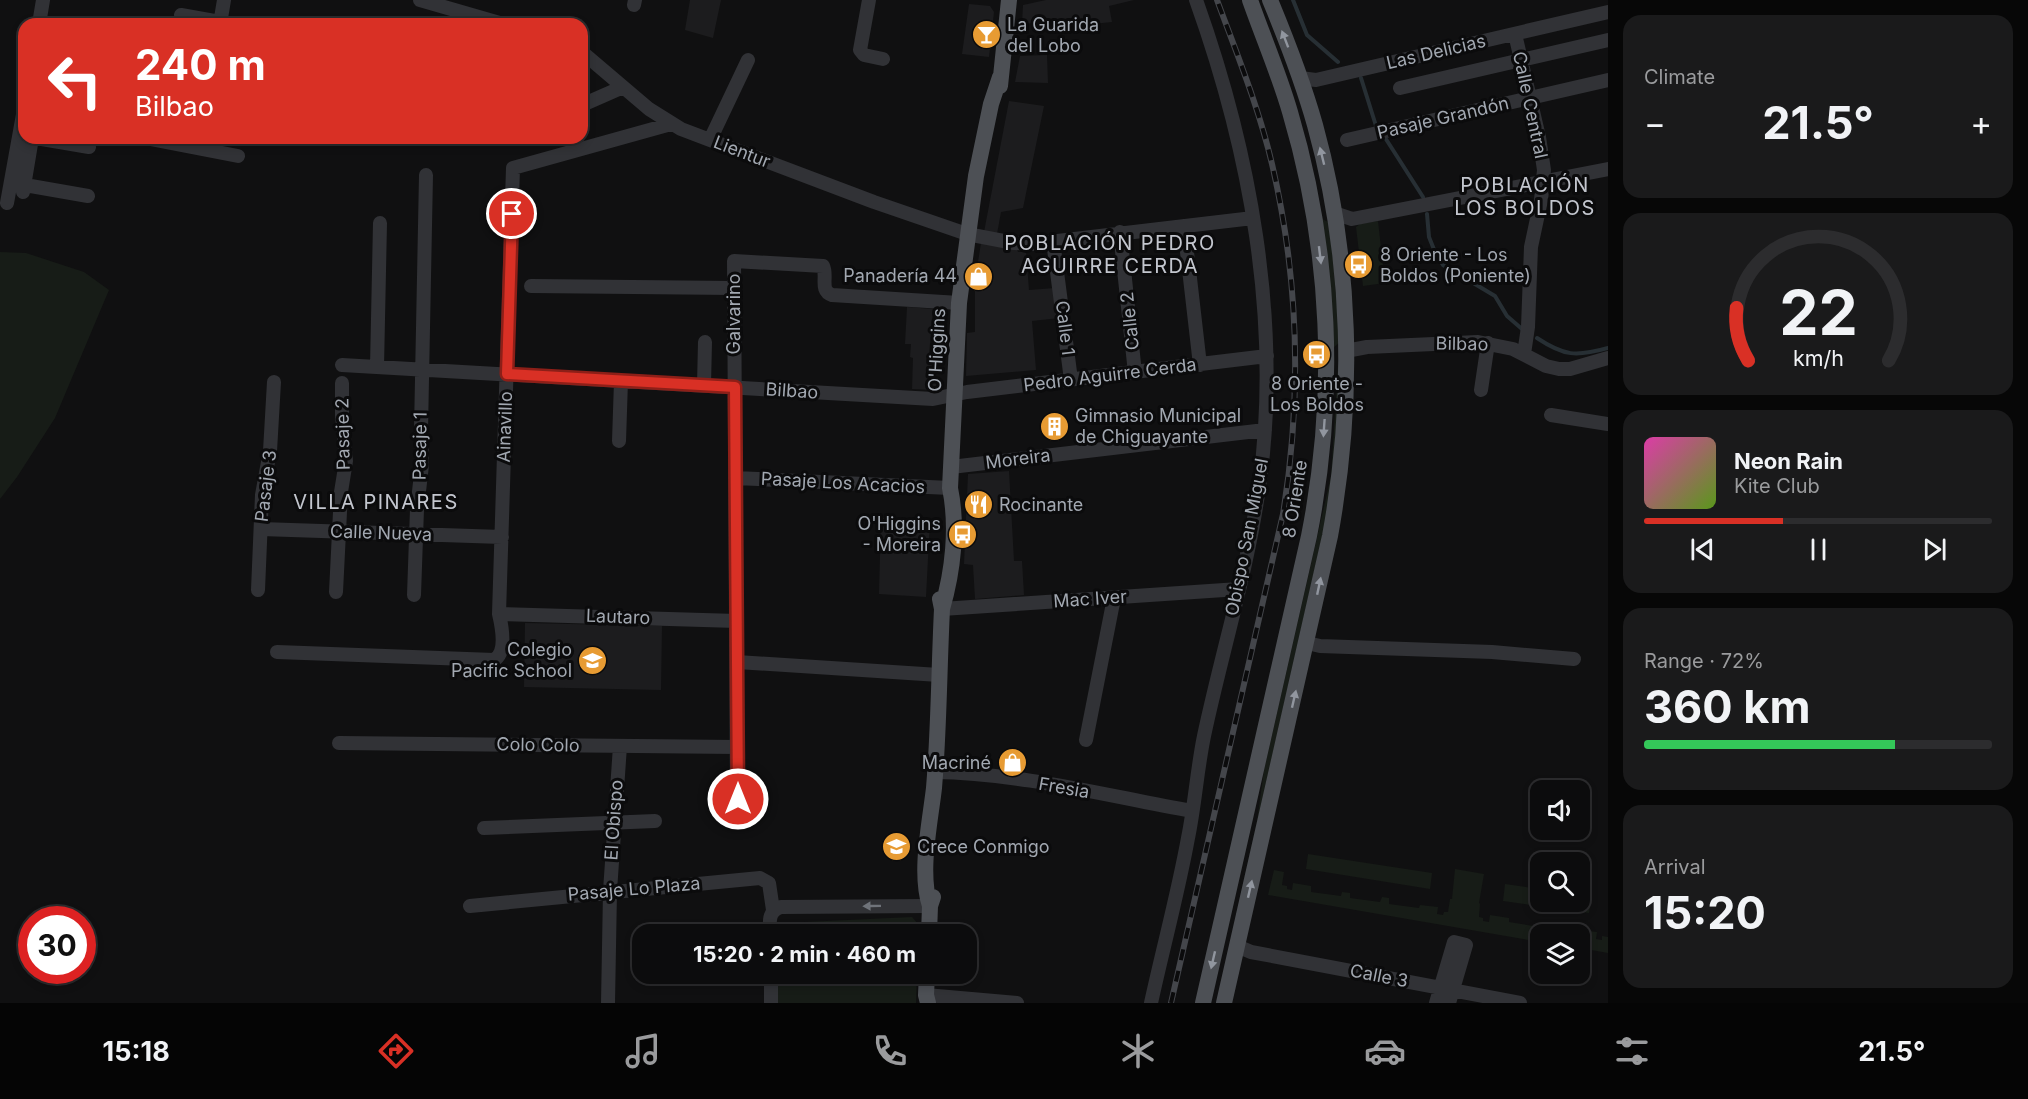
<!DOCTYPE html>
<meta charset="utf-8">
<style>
body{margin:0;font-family:Inter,sans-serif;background:#1a1a1b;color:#f1f3f6;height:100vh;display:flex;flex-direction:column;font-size:22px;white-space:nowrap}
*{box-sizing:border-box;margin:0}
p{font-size:20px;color:#9a9b9d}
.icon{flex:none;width:33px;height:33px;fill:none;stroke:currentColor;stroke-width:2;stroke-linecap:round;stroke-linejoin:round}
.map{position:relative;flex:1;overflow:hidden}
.side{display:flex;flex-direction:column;gap:15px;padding:15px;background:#070707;width:420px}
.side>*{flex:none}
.hud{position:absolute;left:18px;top:18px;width:570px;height:126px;border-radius:18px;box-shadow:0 3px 9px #0003,0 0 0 2px #2c2c2e;background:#d93025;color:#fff;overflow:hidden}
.buttons{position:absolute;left:1530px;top:780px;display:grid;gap:12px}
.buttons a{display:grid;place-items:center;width:60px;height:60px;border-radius:12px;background:#0c0c0d;box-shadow:0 3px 9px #0003,0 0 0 2px #2c2c2e;font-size:30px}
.speed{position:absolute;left:18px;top:906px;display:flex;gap:12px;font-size:30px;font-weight:700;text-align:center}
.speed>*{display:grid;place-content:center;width:78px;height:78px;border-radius:50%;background:#0c0c0d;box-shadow:0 3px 9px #0003,0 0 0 2px #2c2c2e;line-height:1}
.speed .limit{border:9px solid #d22;background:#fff;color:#111}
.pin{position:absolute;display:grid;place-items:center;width:51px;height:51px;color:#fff;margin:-26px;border:3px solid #fff;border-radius:50%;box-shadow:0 2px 6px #0007}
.me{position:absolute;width:66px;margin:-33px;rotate:0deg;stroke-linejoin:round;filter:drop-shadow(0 0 4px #0008)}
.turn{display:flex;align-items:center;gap:21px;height:126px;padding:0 18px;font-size:27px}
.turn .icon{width:78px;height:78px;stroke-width:2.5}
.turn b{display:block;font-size:42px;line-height:51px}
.big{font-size:45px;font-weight:700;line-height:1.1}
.side .tile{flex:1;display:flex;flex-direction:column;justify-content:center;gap:9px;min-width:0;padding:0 21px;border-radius:18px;background:#1a1a1b}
.side .dial{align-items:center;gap:0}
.dial svg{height:156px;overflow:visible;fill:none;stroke:#2c2c2e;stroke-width:7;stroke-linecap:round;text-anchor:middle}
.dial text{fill:#f1f3f6;stroke:none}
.song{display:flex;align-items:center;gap:18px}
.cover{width:72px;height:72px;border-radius:9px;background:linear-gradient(135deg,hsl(320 70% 55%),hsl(90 70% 35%))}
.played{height:6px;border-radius:3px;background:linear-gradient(90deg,#d93025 40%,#2c2c2e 40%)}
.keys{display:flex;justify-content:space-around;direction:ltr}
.heat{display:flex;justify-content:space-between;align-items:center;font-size:33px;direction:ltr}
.charge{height:9px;border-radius:4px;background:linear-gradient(90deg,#34c759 72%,#2c2c2e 0)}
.trip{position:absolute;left:632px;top:924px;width:345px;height:60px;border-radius:18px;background:#0c0c0d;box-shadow:0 3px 9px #0003,0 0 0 2px #2c2c2e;font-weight:700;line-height:60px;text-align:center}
.tabs{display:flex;height:96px;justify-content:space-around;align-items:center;background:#050505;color:#9a9b9d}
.tabs .icon{width:42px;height:42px}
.tabs .current{color:#d93025}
.tabs b{font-size:27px;color:#f1f3f6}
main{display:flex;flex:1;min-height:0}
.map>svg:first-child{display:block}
.built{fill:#1c1c1e}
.green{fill:#171c17}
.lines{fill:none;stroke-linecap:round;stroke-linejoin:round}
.stream{stroke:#272f34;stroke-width:4}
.minor{stroke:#313236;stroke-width:14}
.major{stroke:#4d5055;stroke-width:16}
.rail-casing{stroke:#44464b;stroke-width:6}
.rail{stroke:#0b0b0c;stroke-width:4;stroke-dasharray:11;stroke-linecap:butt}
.oneway{fill:#91969f}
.oneway2{fill:#6f737a}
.route-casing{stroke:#8d1f18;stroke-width:15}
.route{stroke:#d93025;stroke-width:10}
.labels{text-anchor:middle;stroke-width:6;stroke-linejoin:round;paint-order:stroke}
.poi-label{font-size:18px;fill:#a2a8b1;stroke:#0b0b0c;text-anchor:start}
.street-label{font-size:18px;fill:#a2a8b1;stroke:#0b0b0c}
.neighbourhood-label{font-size:20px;letter-spacing:1.5px;fill:#c3c6ce;stroke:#0b0b0c}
</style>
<main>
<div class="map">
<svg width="1608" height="1003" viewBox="0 0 1608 1003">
<rect width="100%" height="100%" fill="#101011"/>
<!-- built -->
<path class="built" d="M690,0H721L713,38L685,30Z
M1046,0H1134L1109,6L1112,22L1083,25L1082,19L1022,24L1023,5Z
M969,4L990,6L994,12L989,57L962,54Z
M1047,55L1048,83L1015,82L1020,56Z
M1009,101L1044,106L1023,208L1001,212L997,234L984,232Z
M981,243L1017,249L1018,252H1026L1029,290L1055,288L1059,318L1032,321L1036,370L966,376L967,333L975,332V281Z
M907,307L933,309L929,355L937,356L936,390L912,389L913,358L910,357L911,344H905Z
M1009,471L1014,561H1022L1024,595L975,599L973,565L964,564L968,474Z
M881,518L930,520L926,597L879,594Z
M525,623L662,626L661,690L524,687Z"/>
<!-- green -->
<path class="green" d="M1322,219L1330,223L1340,342L1333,348Z
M1378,221L1385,283L1363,286L1356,227L1360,224Z
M0,252L26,253L84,272L109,290L55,418L17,477L0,499Z
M1341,360L1331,497L1233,928L1257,821L1264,770L1331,476L1338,366Z
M1308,854L1432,873L1430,889L1306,869Z
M1455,869L1484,874L1479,903L1480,904L1479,917L1483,918V921L1489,922L1490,915L1509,918V922L1539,927L1540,922L1548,923L1547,929L1577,933L1578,930L1597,932L1596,939L1602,940V936L1608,937V953L1580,948V934H1540V942L1268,895L1274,870L1284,872L1282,885L1287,886V889L1292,890L1293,883L1311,886V892L1341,896L1342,892L1350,893V898L1380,902L1382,897L1389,898V904L1419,908L1420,905L1438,907L1437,914L1443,915L1444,912H1448L1450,899H1452Z
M1505,884L1540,889V902H1580V895L1591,897L1589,913L1503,901Z
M912,917L919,925L918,934H778L783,923Z
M777,974H917L916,1003H777Z"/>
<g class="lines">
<!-- stream -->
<path class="stream" d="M1293,0L1307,35L1338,62
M1361,78L1377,129
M1384,136L1423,197
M1427,214L1429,237L1435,252L1443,265L1495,296L1507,316L1522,329
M1537,338C1564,356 1576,357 1608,348"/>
<!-- minor -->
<path class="minor" d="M420,0L503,24
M869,0L860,50L864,55L883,59
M634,5L635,0
M181,15L220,22
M39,24L43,0
M220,24L224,0
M1515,34L1539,137L1544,170L1541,200L1531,247L1528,327L1524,354
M582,52L649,109L681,129L874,202L967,234L1014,243L1032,244L1253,218
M1300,78L1316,80L1608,12
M1400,88L1608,40
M582,105L623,87
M36,138L89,147
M145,138L238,156
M710,140L748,60
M1347,140L1608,80
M25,185L88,196
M23,192L32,138
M7,203L24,109
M1334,213L1352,219L1608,169
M1184,226L1200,365
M1120,232L1135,373
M1053,241L1071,380
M531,286L734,288
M1346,351L1367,347L1478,342L1513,349L1546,366L1559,369H1570L1608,358
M342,365L933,399L967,392L1267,356
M377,367L380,223
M704,385L705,342
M1481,390L1488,343
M1551,415L1608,424
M619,441L621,381
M951,467L1265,430
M735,478L950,488
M261,529L502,537
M258,590L262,495L270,451L274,382
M336,592L341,492L346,461L342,415V383
M414,595L417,509L422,465L421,430L426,175
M942,609L1239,589
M499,614L737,621
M1307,643L1320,646L1492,652L1574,659
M277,652L494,660C507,653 502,627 499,614L513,168L671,124
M737,662L939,675
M1086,740L1114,598
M339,743L737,747
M934,772C1021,773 1107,796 1192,811
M737,799L734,261L823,266C828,276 819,291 832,295L959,303
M484,828L655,821
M470,906L760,878L769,883L773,910
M770,934C770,923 767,911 781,907L930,906
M1237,946L1251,952L1520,1003
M771,974V1003
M926,995L1017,1003
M608,1003L610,891L620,746
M1151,1003C1163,948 1178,893 1188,838C1195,804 1197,770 1204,736C1222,651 1249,566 1260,480C1281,319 1250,151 1196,0
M1436,1003L1454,942L1466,945L1449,1003"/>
<!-- major -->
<path class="major" d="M1000,86L1009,0
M942,609C953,571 958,527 950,488L959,303L976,176L991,104L1000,77
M930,906C919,873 930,823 934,788C939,729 939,669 942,609L940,599
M929,934L930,906L933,897
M927,974L926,995L928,1003
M1203,1003L1309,536C1337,395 1331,250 1290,112C1279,74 1263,37 1250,0
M1224,1003L1330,536C1355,400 1352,258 1315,125C1303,82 1287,41 1270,0"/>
<defs>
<path id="rail" d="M1171,1003L1283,514C1302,397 1299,280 1272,164C1259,108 1237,54 1217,0"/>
</defs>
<!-- rail casing -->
<use href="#rail" class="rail-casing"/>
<!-- rail -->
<use href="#rail" class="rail"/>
</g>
<!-- one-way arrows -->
<defs><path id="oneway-solid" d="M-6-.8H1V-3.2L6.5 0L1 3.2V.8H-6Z" transform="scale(1.5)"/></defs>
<g class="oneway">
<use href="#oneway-solid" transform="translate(1285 39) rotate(-111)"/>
<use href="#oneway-solid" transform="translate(1322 156) rotate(-104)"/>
<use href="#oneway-solid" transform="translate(1320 255) rotate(83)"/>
<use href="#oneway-solid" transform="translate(1324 428) rotate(94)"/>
<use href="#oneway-solid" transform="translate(1319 586) rotate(-78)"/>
<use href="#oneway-solid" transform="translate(1294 699) rotate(-77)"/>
<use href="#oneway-solid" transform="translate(1250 889) rotate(-77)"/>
<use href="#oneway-solid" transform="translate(1213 960) rotate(103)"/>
</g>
<use class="oneway2" href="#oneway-solid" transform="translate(872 906) rotate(179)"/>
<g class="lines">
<defs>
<path id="route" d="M512,214L507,374L735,387L738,799"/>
</defs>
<!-- route casing -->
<use href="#route" class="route-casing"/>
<!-- route -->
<use href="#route" class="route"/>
</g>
<!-- icons -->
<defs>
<symbol id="bar-disc" viewBox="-11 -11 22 22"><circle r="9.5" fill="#e79b33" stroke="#0b0b0c"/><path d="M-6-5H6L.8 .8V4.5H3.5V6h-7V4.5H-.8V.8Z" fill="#fff"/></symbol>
<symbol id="bus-disc" viewBox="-11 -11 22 22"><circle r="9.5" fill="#e79b33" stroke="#0b0b0c"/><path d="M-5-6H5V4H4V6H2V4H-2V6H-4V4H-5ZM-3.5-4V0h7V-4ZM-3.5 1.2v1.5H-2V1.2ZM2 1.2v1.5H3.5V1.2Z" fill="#fff"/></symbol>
<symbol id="shop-disc" viewBox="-11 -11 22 22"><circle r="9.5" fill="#e79b33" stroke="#0b0b0c"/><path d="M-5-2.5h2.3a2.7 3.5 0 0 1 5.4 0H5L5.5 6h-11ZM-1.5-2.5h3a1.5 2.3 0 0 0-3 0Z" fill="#fff"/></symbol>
<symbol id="building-disc" viewBox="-11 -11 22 22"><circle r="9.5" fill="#e79b33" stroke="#0b0b0c"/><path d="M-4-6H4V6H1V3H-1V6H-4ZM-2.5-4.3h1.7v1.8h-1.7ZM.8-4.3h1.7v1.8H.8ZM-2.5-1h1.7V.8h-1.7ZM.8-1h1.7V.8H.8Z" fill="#fff"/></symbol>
<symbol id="restaurant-disc" viewBox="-11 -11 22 22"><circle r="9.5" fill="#e79b33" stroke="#0b0b0c"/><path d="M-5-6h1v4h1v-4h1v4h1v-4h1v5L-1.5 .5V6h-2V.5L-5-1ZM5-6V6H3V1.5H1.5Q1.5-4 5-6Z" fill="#fff"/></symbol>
<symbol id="school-disc" viewBox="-11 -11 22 22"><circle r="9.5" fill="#e79b33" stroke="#0b0b0c"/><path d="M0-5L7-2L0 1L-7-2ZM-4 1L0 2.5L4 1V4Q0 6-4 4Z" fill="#fff"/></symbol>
</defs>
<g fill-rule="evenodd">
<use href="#bar-disc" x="970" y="18" width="33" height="33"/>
<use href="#bus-disc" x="1342" y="248" width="33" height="33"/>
<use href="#shop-disc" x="962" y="260" width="33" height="33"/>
<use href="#bus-disc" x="1300" y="338" width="33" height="33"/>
<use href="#building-disc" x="1038" y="410" width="33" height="33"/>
<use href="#restaurant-disc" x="962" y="488" width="33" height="33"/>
<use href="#bus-disc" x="946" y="518" width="33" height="33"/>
<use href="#school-disc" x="576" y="644" width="33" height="33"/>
<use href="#shop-disc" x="996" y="746" width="33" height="33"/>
<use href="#school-disc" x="880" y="830" width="33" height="33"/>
</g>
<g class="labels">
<!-- poi labels -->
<g class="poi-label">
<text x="1007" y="31">La Guarida<tspan x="1007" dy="21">del Lobo</tspan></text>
<text x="1380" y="261">8 Oriente - Los<tspan x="1380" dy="21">Boldos (Poniente)</tspan></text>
<text x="957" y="282" text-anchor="end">Panadería 44</text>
<text x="1317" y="390" text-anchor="middle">8 Oriente -<tspan x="1317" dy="21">Los Boldos</tspan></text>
<text x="1075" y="422">Gimnasio Municipal<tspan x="1075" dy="21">de Chiguayante</tspan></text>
<text x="999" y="511">Rocinante</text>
<text x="941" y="530" text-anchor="end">O'Higgins<tspan x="941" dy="21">- Moreira</tspan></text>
<text x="572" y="656" text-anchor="end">Colegio<tspan x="572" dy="21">Pacific School</tspan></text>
<text x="991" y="769" text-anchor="end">Macriné</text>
<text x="917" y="853">Crece Conmigo</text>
</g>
<!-- street labels -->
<g class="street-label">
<text transform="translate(1436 52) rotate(-13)" y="6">Las Delicias</text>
<text transform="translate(1530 105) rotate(78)" y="6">Calle Central</text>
<text transform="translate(1443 118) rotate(-13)" y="6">Pasaje Grandón</text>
<text transform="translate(742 152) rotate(21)" y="6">Lientur</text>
<text transform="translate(734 314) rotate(-90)" y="6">Galvarino</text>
<text transform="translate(1130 321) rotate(-96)" y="6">Calle 2</text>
<text transform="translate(1065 328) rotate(83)" y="6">Calle 1</text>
<text transform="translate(1462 344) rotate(1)" y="6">Bilbao</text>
<text transform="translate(937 350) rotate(-87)" y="6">O'Higgins</text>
<text transform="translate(1110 375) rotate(-7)" y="6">Pedro Aguirre Cerda</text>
<text transform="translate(792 391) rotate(4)" y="6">Bilbao</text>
<text transform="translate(505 427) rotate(-88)" y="6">Ainavillo</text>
<text transform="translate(343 434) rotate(-91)" y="6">Pasaje 2</text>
<text transform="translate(420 446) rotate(-89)" y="6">Pasaje 1</text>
<text transform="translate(1018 459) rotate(-7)" y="6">Moreira</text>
<text transform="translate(843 483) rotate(3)" y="6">Pasaje Los Acacios</text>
<text transform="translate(266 486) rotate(-83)" y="6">Pasaje 3</text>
<text transform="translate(1295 499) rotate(-81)" y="6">8 Oriente</text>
<text transform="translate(381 533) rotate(2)" y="6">Calle Nueva</text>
<text transform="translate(1247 537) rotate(-79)" y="6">Obispo San Miguel</text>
<text transform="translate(1090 599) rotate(-4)" y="6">Mac Iver</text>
<text transform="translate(618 617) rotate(2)" y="6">Lautaro</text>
<text transform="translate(538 745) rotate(1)" y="6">Colo Colo</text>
<text transform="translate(1064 788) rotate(10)" y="6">Fresia</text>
<text transform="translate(614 820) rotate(-86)" y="6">El Obispo</text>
<text transform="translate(634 889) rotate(-5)" y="6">Pasaje Lo Plaza</text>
<text transform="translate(1379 976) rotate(11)" y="6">Calle 3</text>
</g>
<!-- neighbourhood labels -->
<g class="neighbourhood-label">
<text x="1525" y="192">POBLACIÓN<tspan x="1525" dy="23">LOS BOLDOS</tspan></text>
<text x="1110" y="250">POBLACIÓN PEDRO<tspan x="1110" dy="23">AGUIRRE CERDA</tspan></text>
<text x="376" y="509">VILLA PINARES</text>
</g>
</g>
</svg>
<div class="buttons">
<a><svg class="icon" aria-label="sound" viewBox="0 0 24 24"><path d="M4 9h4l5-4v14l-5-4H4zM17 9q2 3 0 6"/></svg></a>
<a><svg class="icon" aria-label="search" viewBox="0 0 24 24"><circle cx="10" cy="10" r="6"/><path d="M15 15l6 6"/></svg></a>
<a><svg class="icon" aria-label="layers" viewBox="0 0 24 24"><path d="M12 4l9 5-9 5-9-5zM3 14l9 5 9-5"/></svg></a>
</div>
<div class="speed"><div class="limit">30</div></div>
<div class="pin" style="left:512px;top:214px;background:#d93025"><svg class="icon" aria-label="arrive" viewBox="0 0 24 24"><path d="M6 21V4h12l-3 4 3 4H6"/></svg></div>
<svg class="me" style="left:738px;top:799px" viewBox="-20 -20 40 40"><circle r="17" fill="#d93025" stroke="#fff" stroke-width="3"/><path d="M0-11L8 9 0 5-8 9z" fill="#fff"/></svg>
<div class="trip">15:20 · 2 min · 460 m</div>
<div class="hud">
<div class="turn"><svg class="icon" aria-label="left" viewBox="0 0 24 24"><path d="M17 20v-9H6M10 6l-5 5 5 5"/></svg><div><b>240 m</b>Bilbao</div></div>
</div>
</div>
<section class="side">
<div class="tile"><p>Climate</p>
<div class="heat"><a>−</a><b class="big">21.5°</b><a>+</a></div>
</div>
<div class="tile dial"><svg viewBox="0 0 100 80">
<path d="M14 69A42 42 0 1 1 86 69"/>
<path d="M14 69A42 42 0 0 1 8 42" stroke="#d93025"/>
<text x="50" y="56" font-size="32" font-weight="700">22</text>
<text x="50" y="72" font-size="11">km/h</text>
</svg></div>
<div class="tile">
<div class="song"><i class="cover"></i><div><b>Neon Rain</b><p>Kite Club</p></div></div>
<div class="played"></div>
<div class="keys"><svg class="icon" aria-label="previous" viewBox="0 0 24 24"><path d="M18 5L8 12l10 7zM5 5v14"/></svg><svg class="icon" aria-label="pause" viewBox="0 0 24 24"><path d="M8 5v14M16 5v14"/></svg><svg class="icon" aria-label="next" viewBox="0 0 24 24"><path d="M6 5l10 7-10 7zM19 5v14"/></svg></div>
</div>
<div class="tile"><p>Range · 72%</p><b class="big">360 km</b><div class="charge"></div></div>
<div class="tile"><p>Arrival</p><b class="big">15:20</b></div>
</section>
</main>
<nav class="tabs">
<b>15:18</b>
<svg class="icon current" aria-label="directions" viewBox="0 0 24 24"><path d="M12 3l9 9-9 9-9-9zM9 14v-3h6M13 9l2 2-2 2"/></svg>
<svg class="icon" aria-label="music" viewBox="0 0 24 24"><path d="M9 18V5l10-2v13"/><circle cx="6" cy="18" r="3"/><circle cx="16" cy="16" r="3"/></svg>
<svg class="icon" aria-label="phone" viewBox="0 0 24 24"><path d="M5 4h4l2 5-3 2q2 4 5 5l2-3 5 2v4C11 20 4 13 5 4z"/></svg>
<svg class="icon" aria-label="climate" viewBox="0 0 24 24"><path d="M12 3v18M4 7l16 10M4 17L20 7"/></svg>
<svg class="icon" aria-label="car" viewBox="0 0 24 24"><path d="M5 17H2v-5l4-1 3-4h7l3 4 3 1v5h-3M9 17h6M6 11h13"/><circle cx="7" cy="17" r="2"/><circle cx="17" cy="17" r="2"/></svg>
<svg class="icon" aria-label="filters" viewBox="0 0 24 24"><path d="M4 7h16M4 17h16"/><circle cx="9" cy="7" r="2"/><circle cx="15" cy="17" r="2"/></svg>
<b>21.5°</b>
</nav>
